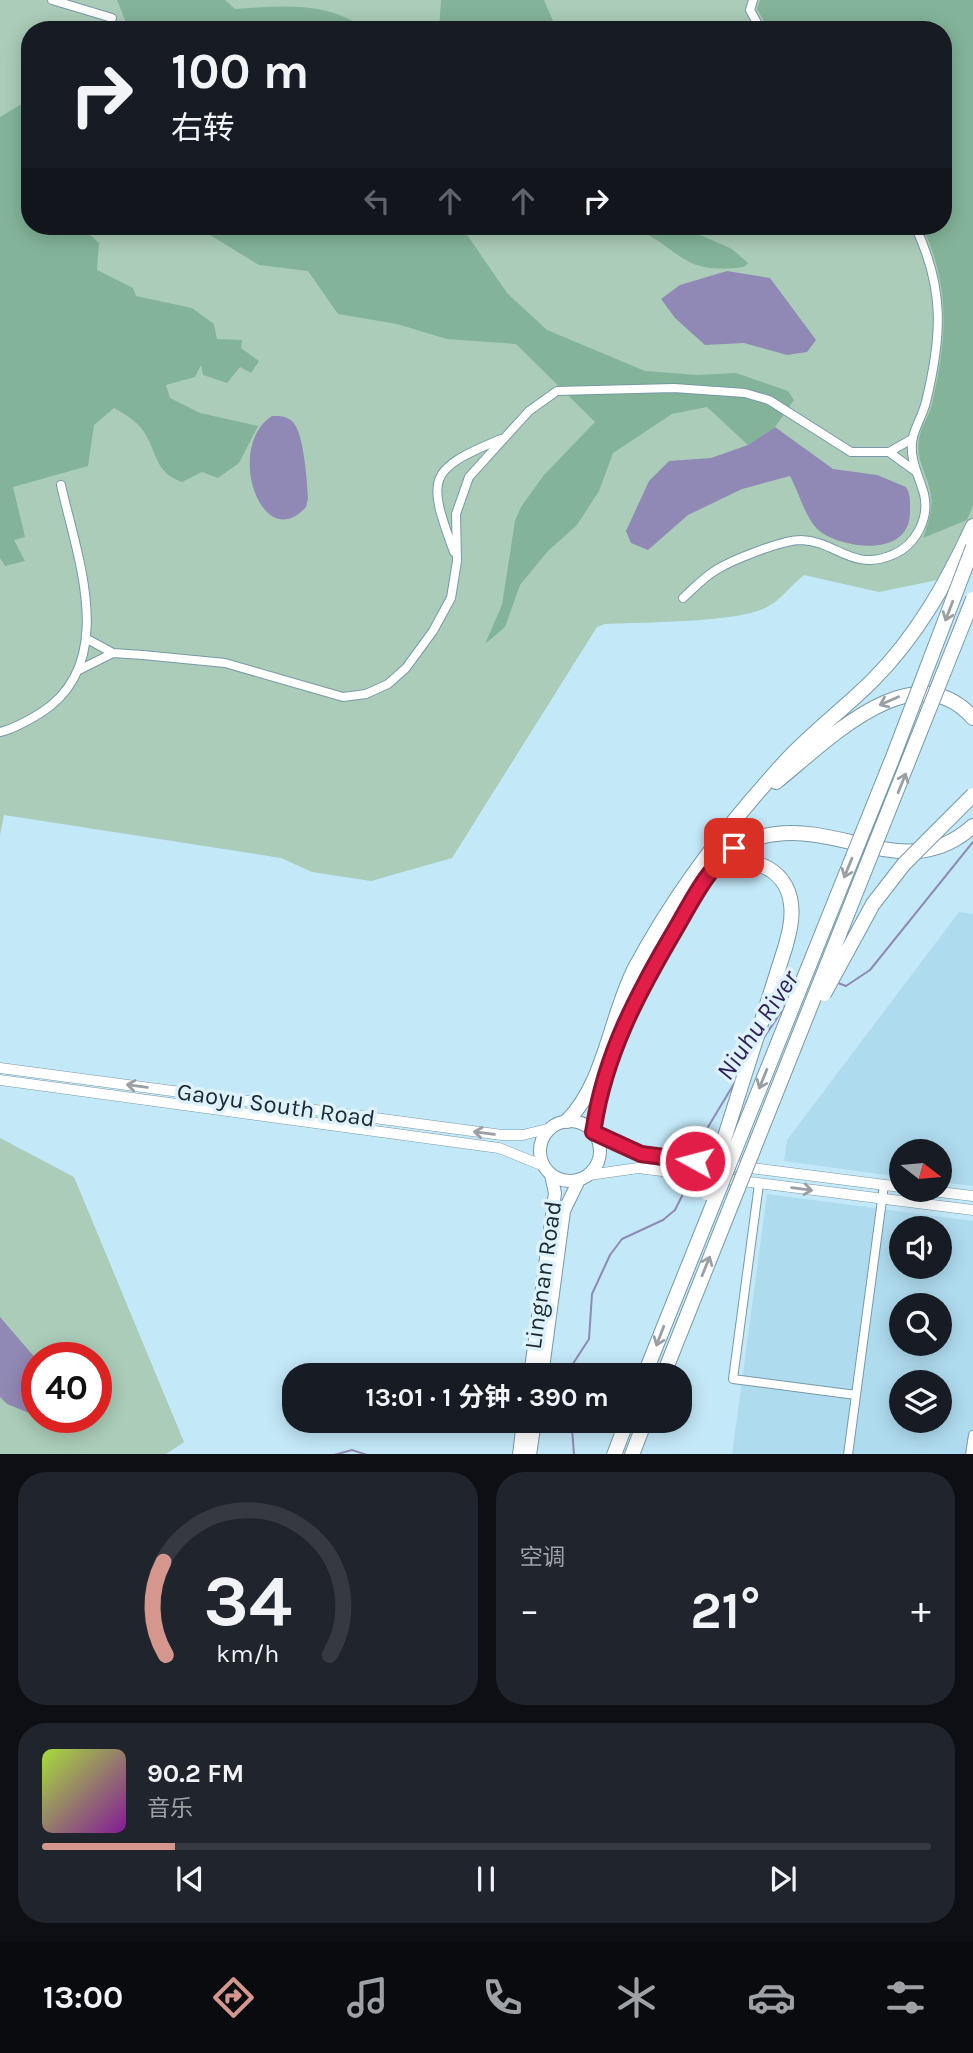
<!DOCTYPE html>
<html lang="zh">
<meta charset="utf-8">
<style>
body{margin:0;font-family:Karla,"Noto Sans SC",sans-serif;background:#20242c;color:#f1f3f6;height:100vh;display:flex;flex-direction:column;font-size:26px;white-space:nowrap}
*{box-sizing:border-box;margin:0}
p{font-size:23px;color:#9ea1a6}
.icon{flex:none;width:38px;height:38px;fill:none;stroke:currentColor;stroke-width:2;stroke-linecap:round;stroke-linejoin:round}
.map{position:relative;height:1454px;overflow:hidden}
.sheet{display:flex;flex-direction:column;gap:18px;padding:18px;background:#0d0f14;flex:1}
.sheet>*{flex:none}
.hud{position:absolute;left:21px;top:21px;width:931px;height:214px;border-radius:28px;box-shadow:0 4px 18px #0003;background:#171b24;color:#f1f3f6;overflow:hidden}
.needle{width:46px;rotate:106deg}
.tools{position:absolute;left:889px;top:1139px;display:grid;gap:14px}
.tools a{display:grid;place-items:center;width:63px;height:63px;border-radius:50%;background:#171b24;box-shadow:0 4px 18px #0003;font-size:35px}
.speed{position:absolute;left:21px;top:1342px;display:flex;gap:14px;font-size:35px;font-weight:700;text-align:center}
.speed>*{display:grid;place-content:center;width:91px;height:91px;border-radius:50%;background:#171b24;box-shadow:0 4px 18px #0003;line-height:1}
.speed .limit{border:10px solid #d22;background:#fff;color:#111}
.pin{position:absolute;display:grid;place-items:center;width:60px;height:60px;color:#fff;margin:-30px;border-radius:14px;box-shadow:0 4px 10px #0006}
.me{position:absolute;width:77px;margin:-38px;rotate:277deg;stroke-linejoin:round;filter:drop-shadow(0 0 5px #0008)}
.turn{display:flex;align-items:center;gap:24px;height:147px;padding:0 35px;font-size:32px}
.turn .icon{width:91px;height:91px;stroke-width:2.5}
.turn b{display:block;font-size:49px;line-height:60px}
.lanes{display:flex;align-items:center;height:66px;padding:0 35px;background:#0003;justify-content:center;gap:35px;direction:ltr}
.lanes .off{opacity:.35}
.big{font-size:52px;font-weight:700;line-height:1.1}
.sheet .tile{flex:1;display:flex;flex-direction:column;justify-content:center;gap:10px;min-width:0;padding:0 24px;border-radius:28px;background:#20242c}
.sheet .dial{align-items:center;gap:0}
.dial svg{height:182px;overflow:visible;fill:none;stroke:#363941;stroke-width:7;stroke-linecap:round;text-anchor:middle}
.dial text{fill:#f1f3f6;stroke:none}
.song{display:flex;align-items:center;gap:21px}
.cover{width:84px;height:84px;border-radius:10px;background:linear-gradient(135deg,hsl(80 70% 55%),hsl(290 70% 35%))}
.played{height:7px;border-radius:4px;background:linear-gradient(90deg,#d5978d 15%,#363941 15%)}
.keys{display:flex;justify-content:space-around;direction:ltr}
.heat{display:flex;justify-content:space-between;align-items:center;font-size:38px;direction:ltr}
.sheet .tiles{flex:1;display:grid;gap:18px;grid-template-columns:1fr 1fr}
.tile:last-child{grid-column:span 2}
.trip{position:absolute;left:282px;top:1363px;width:410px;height:70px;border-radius:28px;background:#171b24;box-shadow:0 4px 18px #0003;font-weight:700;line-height:70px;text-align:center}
.tabs{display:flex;height:112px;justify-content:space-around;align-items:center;background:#090b0e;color:#9ea1a6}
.tabs .icon{width:49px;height:49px}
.tabs .current{color:#d5978d}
.tabs b{font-size:32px;color:#f1f3f6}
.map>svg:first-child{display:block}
.built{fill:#afdbef;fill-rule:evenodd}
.green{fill:#aaccb8;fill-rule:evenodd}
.forest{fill:#83b499}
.water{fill:#9189b5}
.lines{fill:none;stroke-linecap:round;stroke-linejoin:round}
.stream{stroke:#9189b5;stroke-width:2}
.minor-casing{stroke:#7799a8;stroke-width:10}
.tertiary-casing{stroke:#7799a8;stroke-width:11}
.primary-casing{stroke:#7799a8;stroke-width:14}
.motorway-casing{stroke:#7799a8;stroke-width:16}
.minor{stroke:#fff;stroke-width:8}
.tertiary{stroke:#fff;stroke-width:10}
.primary{stroke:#fff;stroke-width:12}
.motorway{stroke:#fff;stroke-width:14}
.motorway-bridge-casing{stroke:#7799a8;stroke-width:16;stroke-linecap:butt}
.motorway-bridge{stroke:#fff;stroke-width:14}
.oneway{stroke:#999fa2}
.route-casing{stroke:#92132f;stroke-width:18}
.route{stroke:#e11d48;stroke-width:12}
.labels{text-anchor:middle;stroke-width:7;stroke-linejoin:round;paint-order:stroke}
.street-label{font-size:24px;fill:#1c2a30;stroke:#ddf2fc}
.water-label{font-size:26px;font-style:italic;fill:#2f1f57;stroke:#ddf2fc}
</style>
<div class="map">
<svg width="973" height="1455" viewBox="0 0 973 1455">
<rect width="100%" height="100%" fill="#c3e8f8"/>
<!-- built -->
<path class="built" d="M959,912L973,914V1186L940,1182V1152H901V1177L784,1161L787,1140Z
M767,1194L973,1221V1454L732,1455ZM901,1228H940V1267H901ZM901,1306H940V1344H901ZM901,1382H940V1421H901Z"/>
<!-- green -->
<path class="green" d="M0,0H973V569L952,577L879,592L804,575C791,585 781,600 767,607C738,623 641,622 605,624L597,627L452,858L371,881L312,872L281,858L4,815L0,835ZM30,30H943V226H30Z
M0,1138L74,1177L184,1442L166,1454H0ZM37,1358H96V1418H37Z"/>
<!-- forest -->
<path class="forest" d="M117,0H225L235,9C280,6 328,0 366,30H129Z
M441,0H544L557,30H439Z
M760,0H973V505L967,520L923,538C928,525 933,510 931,496C929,477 915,460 919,439C921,427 929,416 932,404C947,339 951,287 922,226H943V30H769L757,9Z
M30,99V226H81L99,243L97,270L133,288L136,296L192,308L214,324L217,339L242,340L241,348L259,361L251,373L240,367L227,383L203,375L201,365L195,377L166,385L170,398L200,413L258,426L239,463L218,478L202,472L182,482C157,473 158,458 147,437C140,423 127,415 114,408L94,425L88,466L13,487L25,537L14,540L25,561L5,566L0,558V117Z
M195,226H461L507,293L547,330L645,371L697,375L736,373L788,391L794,400L775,427L748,445L707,407L672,414L613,453L599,491L577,525L548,551L520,585L505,627L485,644L502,605L515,521L521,507L544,475L595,422L516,344L447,339L397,324L338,314L308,271L259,265Z
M628,226H680L732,249L748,263L744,267C676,276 682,245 628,226Z"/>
<!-- water -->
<path class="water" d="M727,271L770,278L816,340L807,352L787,355L744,343L705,345L675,318L661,299L680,285Z
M272,416C280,416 287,416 293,422C304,434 307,481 308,498L306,507C262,556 224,447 272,416Z
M775,427L833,469L877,475L906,487C911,495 910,503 910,513C909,557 847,549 822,533C806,522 799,492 790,476L742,489L688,515L648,550L631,543L626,531L649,481L669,461L711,458L748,445Z
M0,1317L37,1360V1416L7,1404L0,1397Z"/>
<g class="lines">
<!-- stream -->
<path class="stream" d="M838,983L846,986L870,970L973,842
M763,1039L787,1003
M696,1147L735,1082
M565,1376L589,1339L592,1294L610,1255L622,1239L663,1220L675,1210L686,1188
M568,1421L572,1428L574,1455
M334,1455L352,1450L367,1455"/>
<defs>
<path id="minor" d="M52,0L112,18
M753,0L750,10L761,30
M889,452L915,471
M454,552C427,478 426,470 501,439
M683,598C693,589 704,577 716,570C732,560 782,540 801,540C836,541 852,572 892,555C915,546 930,519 924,494C919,476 908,457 913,437C916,425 923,414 926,402C942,336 945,289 915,226
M87,639L113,653
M79,670L113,653L143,655L225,663L343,697L366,694L388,684L406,668L433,631L451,598L457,561L456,514L469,477L529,411L557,391L674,388L745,393L769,400L851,452H889L912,439
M0,732C14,729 27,721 39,714C120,665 77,557 61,485
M759,1184L733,1379L856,1395
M848,1455L884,1185
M970,1455L973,1435"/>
<path id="tertiary" d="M0,1068L502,1135H523L551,1128
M0,1080L499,1148L544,1166
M593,1132L641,1154L901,1187
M589,1175L638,1168L973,1210
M923,1190L973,1196"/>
<path id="primary" d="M540 1151a30 30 0 1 1 60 0a30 30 0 1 1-60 0Z
M530,1376L555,1193L551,1175
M542,1376L564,1211L579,1180
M519,1455L523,1421
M530,1455L535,1421"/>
<path id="motorway" d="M776,782C825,743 913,650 973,718
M717,869C747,852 787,867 791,904C793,919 789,934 785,948
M567,1121C605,1083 610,1017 635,968C675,893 726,826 784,763C811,733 844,709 873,680C917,636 947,582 973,526
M593,1132C604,1054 640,990 679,923C691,901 704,874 723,857C738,844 756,836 776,834C847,825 910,883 973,826
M614,1455L627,1421
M632,1455L645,1421"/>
</defs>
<!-- minor casing -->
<use href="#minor" class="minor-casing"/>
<!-- tertiary casing -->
<use href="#tertiary" class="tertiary-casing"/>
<!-- primary casing -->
<use href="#primary" class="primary-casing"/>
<!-- motorway casing -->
<use href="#motorway" class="motorway-casing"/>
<!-- minor -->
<use href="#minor" class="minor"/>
<!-- tertiary -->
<use href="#tertiary" class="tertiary"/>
<!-- primary -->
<use href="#primary" class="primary"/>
<!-- motorway -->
<use href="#motorway" class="motorway"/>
<defs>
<path id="motorway-bridge" d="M824,994L873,904L904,864L973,795
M707,1193L785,948
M644,1376L893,757L973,547
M663,1376L973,599"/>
</defs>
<!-- motorway-bridge casing -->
<use href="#motorway-bridge" class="motorway-bridge-casing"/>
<!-- motorway-bridge -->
<use href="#motorway-bridge" class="motorway-bridge"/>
</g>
<!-- one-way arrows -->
<defs><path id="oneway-shaft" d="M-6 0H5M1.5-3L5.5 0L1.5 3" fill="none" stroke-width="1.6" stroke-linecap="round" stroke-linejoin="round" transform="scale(1.75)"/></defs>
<g class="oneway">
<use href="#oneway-shaft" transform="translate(949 611) rotate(111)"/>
<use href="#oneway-shaft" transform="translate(889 701) rotate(156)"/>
<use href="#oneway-shaft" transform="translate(902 783) rotate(-68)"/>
<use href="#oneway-shaft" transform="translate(848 868) rotate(112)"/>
<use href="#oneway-shaft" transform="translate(763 1079) rotate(112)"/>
<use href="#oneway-shaft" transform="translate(137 1086) rotate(-172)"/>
<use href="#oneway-shaft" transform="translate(484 1133) rotate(-172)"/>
<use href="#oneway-shaft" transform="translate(802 1189) rotate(7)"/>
<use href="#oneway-shaft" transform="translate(706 1266) rotate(-68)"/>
<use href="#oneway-shaft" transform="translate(660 1336) rotate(111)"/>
</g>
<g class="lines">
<defs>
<path id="route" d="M695,1161L641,1154L593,1132L594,1127C605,1054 638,993 675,930C692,901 707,869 734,848"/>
</defs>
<!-- route casing -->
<use href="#route" class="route-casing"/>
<!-- route -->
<use href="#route" class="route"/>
</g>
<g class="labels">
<!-- street labels -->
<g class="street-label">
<text transform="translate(276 1105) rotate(8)" y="8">Gaoyu South Road</text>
<text transform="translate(543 1275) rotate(-82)" y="8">Lingnan Road</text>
</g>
<!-- water labels -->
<g class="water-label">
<text transform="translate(757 1025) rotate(-56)" y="9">Niuhu River</text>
</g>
</g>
</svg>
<div class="tools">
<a><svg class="needle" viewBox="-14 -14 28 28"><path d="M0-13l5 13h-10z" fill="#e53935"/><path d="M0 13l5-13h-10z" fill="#9ea1a6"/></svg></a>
<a><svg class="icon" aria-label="sound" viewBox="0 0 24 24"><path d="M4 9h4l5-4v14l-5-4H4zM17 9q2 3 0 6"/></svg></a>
<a><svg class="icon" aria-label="search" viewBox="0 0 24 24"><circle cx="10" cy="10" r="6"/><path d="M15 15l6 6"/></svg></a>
<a><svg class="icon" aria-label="layers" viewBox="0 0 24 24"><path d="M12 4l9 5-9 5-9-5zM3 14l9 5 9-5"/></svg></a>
</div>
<div class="speed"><div class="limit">40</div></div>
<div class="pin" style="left:734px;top:848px;background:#d93025"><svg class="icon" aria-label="arrive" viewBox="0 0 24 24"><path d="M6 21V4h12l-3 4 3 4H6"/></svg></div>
<svg class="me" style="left:695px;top:1161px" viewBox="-20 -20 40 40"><circle r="17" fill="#e11d48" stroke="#fff" stroke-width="3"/><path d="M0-11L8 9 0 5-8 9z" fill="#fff"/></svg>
<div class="trip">13:01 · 1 分钟 · 390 m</div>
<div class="hud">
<div class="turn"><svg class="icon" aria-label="right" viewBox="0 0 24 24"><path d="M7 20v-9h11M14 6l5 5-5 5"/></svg><div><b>100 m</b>右转</div></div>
<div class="lanes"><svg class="icon off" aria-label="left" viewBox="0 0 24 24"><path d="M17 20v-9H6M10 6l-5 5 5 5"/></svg><svg class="icon off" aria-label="ahead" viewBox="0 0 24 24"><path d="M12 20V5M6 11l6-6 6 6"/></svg><svg class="icon off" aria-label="ahead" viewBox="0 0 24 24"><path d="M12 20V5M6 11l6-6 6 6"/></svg><svg class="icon" aria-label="right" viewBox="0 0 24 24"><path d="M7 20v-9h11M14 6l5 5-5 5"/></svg></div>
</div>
</div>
<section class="sheet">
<div class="tiles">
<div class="tile dial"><svg viewBox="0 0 100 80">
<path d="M14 69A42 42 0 1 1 86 69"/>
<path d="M14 69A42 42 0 0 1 13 28" stroke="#d5978d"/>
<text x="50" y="56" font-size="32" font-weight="700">34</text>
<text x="50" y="72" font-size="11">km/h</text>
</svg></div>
<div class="tile"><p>空调</p>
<div class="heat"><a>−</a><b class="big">21°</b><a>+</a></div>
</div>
<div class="tile">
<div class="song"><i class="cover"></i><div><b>90.2 FM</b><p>音乐</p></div></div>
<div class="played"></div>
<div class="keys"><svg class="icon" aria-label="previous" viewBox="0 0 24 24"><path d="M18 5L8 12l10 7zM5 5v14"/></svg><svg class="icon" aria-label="pause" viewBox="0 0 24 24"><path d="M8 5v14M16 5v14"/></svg><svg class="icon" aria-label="next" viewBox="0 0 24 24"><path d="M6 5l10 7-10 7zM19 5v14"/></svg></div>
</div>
</div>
</section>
<nav class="tabs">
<b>13:00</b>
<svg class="icon current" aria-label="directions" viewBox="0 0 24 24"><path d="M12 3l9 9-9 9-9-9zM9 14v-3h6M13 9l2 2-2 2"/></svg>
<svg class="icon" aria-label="music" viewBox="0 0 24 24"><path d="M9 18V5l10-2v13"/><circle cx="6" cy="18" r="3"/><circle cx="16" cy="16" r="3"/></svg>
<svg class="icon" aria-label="phone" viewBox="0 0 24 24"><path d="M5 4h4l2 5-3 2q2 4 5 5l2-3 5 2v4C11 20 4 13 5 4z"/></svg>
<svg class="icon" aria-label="climate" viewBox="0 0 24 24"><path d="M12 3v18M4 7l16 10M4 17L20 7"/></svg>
<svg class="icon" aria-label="car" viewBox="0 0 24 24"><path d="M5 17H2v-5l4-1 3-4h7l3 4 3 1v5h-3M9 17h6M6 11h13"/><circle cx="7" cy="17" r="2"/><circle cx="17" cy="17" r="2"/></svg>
<svg class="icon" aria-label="filters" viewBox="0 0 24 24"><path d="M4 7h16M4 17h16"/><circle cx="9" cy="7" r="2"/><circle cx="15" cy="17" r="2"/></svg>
</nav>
